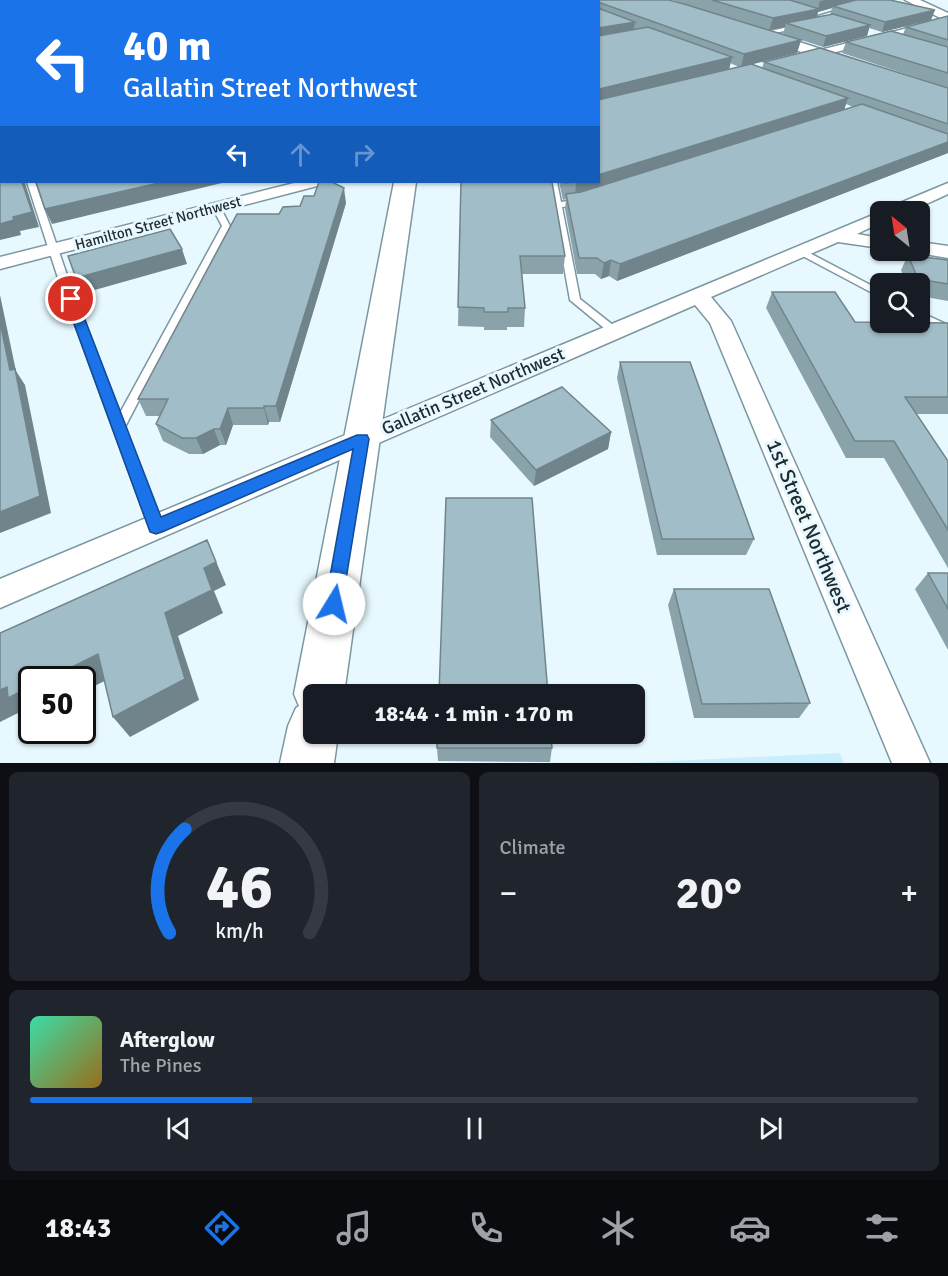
<!DOCTYPE html>
<meta charset="utf-8">
<style>
body{margin:0;font-family:Signika,sans-serif;background:#20242c;color:#f1f3f6;height:100vh;display:flex;flex-direction:column;font-size:22px;white-space:nowrap}
*{box-sizing:border-box;margin:0}
p{font-size:20px;color:#9ea1a6}
.icon{flex:none;width:33px;height:33px;fill:none;stroke:currentColor;stroke-width:2;stroke-linecap:round;stroke-linejoin:round}
.map{position:relative;height:763px;overflow:hidden}
.side{display:flex;flex-direction:column;gap:9px;padding:9px;background:#0d0f14;flex:1}
.side>*{flex:none}
.hud{position:absolute;left:0px;top:0px;width:600px;height:183px;box-shadow:0 2px 4px #0004;background:#1a73e8;color:#fff;overflow:hidden}
.needle{width:39px;rotate:330deg}
.controls{position:absolute;left:870px;top:201px;display:grid;gap:12px}
.controls a{display:grid;place-items:center;width:60px;height:60px;border-radius:9px;background:#171b24;box-shadow:0 2px 4px #0004;font-size:30px}
.speed{position:absolute;left:18px;top:666px;display:flex;gap:12px;font-size:30px;font-weight:700;text-align:center}
.speed>*{display:grid;place-content:center;width:78px;height:78px;border-radius:50%;background:#171b24;box-shadow:0 2px 4px #0004;line-height:1}
.speed .limit{border:3px solid #111;border-radius:9px;background:#fff;color:#111}
.pin{position:absolute;display:grid;place-items:center;width:51px;height:51px;color:#fff;margin:-26px;border:3px solid #fff;border-radius:50%;box-shadow:0 2px 6px #0007}
.me{position:absolute;width:66px;margin:-33px;rotate:9deg;stroke-linejoin:round;filter:drop-shadow(0 0 4px #0008)}
.turn{display:flex;align-items:center;gap:21px;height:126px;padding:0 24px;font-size:27px}
.turn .icon{width:78px;height:78px;stroke-width:2.5}
.turn b{display:block;font-size:42px;line-height:51px}
.lanes{display:flex;align-items:center;height:57px;padding:0 24px;background:#0003;justify-content:center;gap:30px;direction:ltr}
.lanes .off{opacity:.35}
.big{font-size:45px;font-weight:700;line-height:1.1}
.side .widget{flex:1;display:flex;flex-direction:column;justify-content:center;gap:9px;min-width:0;padding:0 21px;border-radius:9px;background:#20242c}
.side .dial{align-items:center;gap:0}
.dial svg{height:156px;overflow:visible;fill:none;stroke:#363941;stroke-width:7;stroke-linecap:round;text-anchor:middle}
.dial text{fill:#f1f3f6;stroke:none}
.song{display:flex;align-items:center;gap:18px}
.cover{width:72px;height:72px;border-radius:9px;background:linear-gradient(135deg,hsl(160 70% 55%),hsl(40 70% 35%))}
.played{height:6px;border-radius:3px;background:linear-gradient(90deg,#1a73e8 25%,#363941 25%)}
.keys{display:flex;justify-content:space-around;direction:ltr}
.heat{display:flex;justify-content:space-between;align-items:center;font-size:33px;direction:ltr}
.side .tiles{flex:1;display:grid;gap:9px;grid-template-columns:1fr 1fr}
.widget:last-child{grid-column:span 2}
.trip{position:absolute;left:303px;top:684px;width:342px;height:60px;border-radius:9px;background:#171b24;box-shadow:0 2px 4px #0004;font-weight:700;line-height:60px;text-align:center}
.tabs{display:flex;height:96px;justify-content:space-around;align-items:center;background:#090b0e;color:#9ea1a6}
.tabs .icon{width:42px;height:42px}
.tabs .active{color:#1a73e8}
.tabs b{font-size:27px;color:#f1f3f6}
.map>svg:first-child{display:block}
.built{fill:#c9effd}
.lines{fill:none;stroke-linecap:round;stroke-linejoin:round}
.service-casing{stroke:#7c97a0;stroke-width:3}
.minor-casing{stroke:#7c97a0;stroke-width:3}
.tertiary-casing{stroke:#7c97a0;stroke-width:3}
.secondary-casing{stroke:#7c97a0;stroke-width:3}
.primary-casing{stroke:#7c97a0;stroke-width:3}
.service{fill:#fff;fill-rule:evenodd}
.minor{fill:#fff;fill-rule:evenodd}
.tertiary{fill:#fff;fill-rule:evenodd}
.secondary{fill:#fff;fill-rule:evenodd}
.primary{fill:#fff;fill-rule:evenodd}
.wall{fill:#8aa3ab;fill-rule:evenodd}
.shaded-wall{fill:#71848b}
.building{fill:#a1bdc7;stroke:#71848b;stroke-width:1.5}
.route{fill:#1a73e8;stroke:#114b97;stroke-width:1.5}
.labels{text-anchor:middle;stroke-width:6;stroke-linejoin:round;paint-order:stroke}
.far-street-label{font-size:15px;fill:#1f2a2e;stroke:#e7f9ff}
.street-label{font-size:18px;fill:#1f2a2e;stroke:#e7f9ff}
.near-street-label{font-size:21px;fill:#1f2a2e;stroke:#e7f9ff}
</style>
<div class="map">
<svg width="948" height="763" viewBox="0 0 948 763">
<rect width="100%" height="100%" fill="#e7f9ff"/>
<!-- built -->
<path class="built" d="M840,753L844,763H628Z"/>
<g class="lines">
<defs>
<path id="service" d="M871,0H878L819,18L815,17Z
M801,24L803,27L761,36L758,34Z
M27,182H35L68,278L120,413L222,226L212,207L213,205H219L230,226L125,427L163,527L161,531L156,533L151,531L149,527L58,278Z
M549,182H557L561,202L580,199L584,202L580,205L562,207L580,299L618,329L620,331L618,333H610L570,300Z
M800,248L880,290V297L797,253V249Z
M920,312L948,325V332L920,319Z"/>
<path id="minor" d="M948,18V24L796,62L790,59L792,57Z
M298,182H323L321,185L0,269V257Z
M948,183V194L909,212H886L888,208Z
M880,212V223L857,234L880,238V248L838,242L711,297L731,321L930,763H892L710,323L695,305L0,608V579Z
M920,242L948,246V258L913,252L912,250H920Z"/>
<path id="tertiary" d="M905,0H920L948,13V22Z"/>
<path id="secondary" d="M430,0H442V2H430Z
M394,182H416L344,694H314V734H338L334,763H280L288,726L296,708L299,706L294,694Z"/>
<path id="primary" d="M756,28L858,61L860,64L858,67H846L751,35L749,32Z"/>
</defs>
<!-- service casing -->
<use href="#service" class="service-casing"/>
<!-- minor casing -->
<use href="#minor" class="minor-casing"/>
<!-- tertiary casing -->
<use href="#tertiary" class="tertiary-casing"/>
<!-- secondary casing -->
<use href="#secondary" class="secondary-casing"/>
<!-- primary casing -->
<use href="#primary" class="primary-casing"/>
<!-- service -->
<use href="#service" class="service"/>
<!-- minor -->
<use href="#minor" class="minor"/>
<!-- tertiary -->
<use href="#tertiary" class="tertiary"/>
<!-- secondary -->
<use href="#secondary" class="secondary"/>
<!-- primary -->
<use href="#primary" class="primary"/>
</g>
<!-- wall -->
<path class="wall" d="M672,0H890L931,20L882,32L869,28L867,36L823,47L783,34L785,27L769,30L696,7L801,40L797,53L753,64L762,68L764,62L948,88V153L617,281L609,276L601,279L595,274H577L565,209L566,199L563,200L559,182H598V2L682,3ZM832,8L830,15L817,17L818,12ZM730,63L739,67L729,69ZM846,104L853,107L844,110Z
M948,16V88L842,53L846,42L903,34L906,27Z
M461,182L565,256L563,274H522L525,308L524,327H507V330H484V327L458,326Z
M346,203L280,422H269L268,425H233L226,445H220L203,454H189L163,441L156,424L160,416H146L138,399Z
M908,255L948,260V301L920,296V284H906L901,270Z
M772,292L855,322L948,323V414H916L948,461V568L884,458H846L766,308Z
M620,362L754,539L746,555H657L617,378Z
M491,420L611,432L608,449L534,486L490,437Z
M928,573H948V650L915,589Z
M674,589L810,703L799,718H694L668,605Z
M437,748H552L550,762L438,761Z"/>
<!-- shaded-wall -->
<path class="shaded-wall" d="M825,0H855L833,6L832,8L818,12L816,20L786,23L785,27L769,30L773,18L818,9L820,1Z
M935,10L931,20L882,32L885,22Z
M635,22L633,34L598,41L599,28Z
M870,25L867,36L823,47L826,36Z
M801,40L797,53L741,67L744,54Z
M732,57L729,70L598,103L599,89Z
M848,98L843,113L575,199L576,182H598V175Z
M948,142V153L617,281L620,264Z
M22,182H26L25,183L39,227L20,231L21,235L0,240V224L13,217Z
M163,182H226L52,224L45,209Z
M344,188L346,203L280,422L276,406Z
M182,249L187,264L84,293L76,278Z
M611,260L609,276L601,279L604,263Z
M0,295L16,371L25,385L51,513L0,533V512L10,370L0,322Z
M264,406L269,422L268,425L264,408Z
M228,408L233,425L226,445L220,429Z
M214,429L220,445L203,454L196,438Z
M611,432L608,449L534,486L536,470Z
M207,540L226,585L214,591L223,613L178,636L199,700L130,737L113,717L165,613Z
M98,654L115,676L82,692V680H46Z
M32,686V717L30,718L22,711L0,722V690L7,687Z"/>
<!-- building -->
<path class="building" d="M0,0H400L399,2H2V182H22L32,212L13,217L14,220L0,224Z
M464,0H669L684,4L801,40L744,54L598,2H464Z
M712,0H790L819,9L773,18Z
M856,0H890L935,10L885,22L833,6Z
M598,8L635,22L599,28L598,32Z
M833,14L870,25L826,36L786,23Z
M948,16V40L906,27Z
M648,27L732,57L599,89L598,98V36Z
M891,31L948,47V73L846,42Z
M820,48L948,88V124L764,62Z
M751,64L848,98L598,175V100Z
M862,104L948,134V142L620,264L611,260L604,263L597,258H579L566,194L581,192Z
M36,182H163L45,209Z
M319,182H332L344,188L276,406H264V408H228L220,429H214L196,438H182L156,424L168,399H138L237,214H279L283,207L300,206L304,196H314Z
M461,182H552L565,256H520L525,308H508V312H484V308L458,307Z
M564,182H578L564,183Z
M170,229L182,249L76,278L68,256Z
M908,255L948,260V284L918,279Z
M772,292H835L855,322L948,323V397H905L948,461V530L894,441H855Z
M0,322L10,370L15,369L40,496L0,512Z
M620,362H690L754,539H662Z
M562,387L611,432L536,470L491,420Z
M446,498H532L548,694H439Z
M207,540L216,562L204,568L212,590L165,613L185,679L113,717L98,654L46,680H32V686L8,698L7,687L0,690V633Z
M928,573H948V609Z
M674,589H769L810,703L702,704Z
M437,734H551L552,748H437Z"/>
<!-- route -->
<path class="route" d="M71,296L77,299L161,517L357,435H367L369,439L341,610L334,613L327,610L325,604L353,449L162,532L156,534L150,532L65,299Z"/>
<g class="labels">
<!-- far-street labels -->
<g class="far-street-label">
<text transform="translate(158 223) rotate(-15)" y="5">Hamilton Street Northwest</text>
</g>
<!-- street labels -->
<g class="street-label">
<text transform="translate(473 391) rotate(-23)" y="6">Gallatin Street Northwest</text>
</g>
<!-- near-street labels -->
<g class="near-street-label">
<text transform="translate(809 526) rotate(67)" y="7">1st Street Northwest</text>
</g>
</g>
</svg>
<div class="controls">
<a><svg class="needle" viewBox="-14 -14 28 28"><path d="M0-13l5 13h-10z" fill="#e53935"/><path d="M0 13l5-13h-10z" fill="#9ea1a6"/></svg></a>
<a><svg class="icon" aria-label="search" viewBox="0 0 24 24"><circle cx="10" cy="10" r="6"/><path d="M15 15l6 6"/></svg></a>
</div>
<div class="speed"><div class="limit">50</div></div>
<div class="pin" style="left:71px;top:299px;background:#d93025"><svg class="icon" aria-label="arrive" viewBox="0 0 24 24"><path d="M6 21V4h12l-3 4 3 4H6"/></svg></div>
<svg class="me" style="left:334px;top:604px" viewBox="-20 -20 40 40"><circle r="19" fill="#fff"/><path d="M0-13L10 11 0 6-10 11z" fill="#1a73e8"/></svg>
<div class="trip">18:44 · 1 min · 170 m</div>
<div class="hud">
<div class="turn"><svg class="icon" aria-label="left" viewBox="0 0 24 24"><path d="M17 20v-9H6M10 6l-5 5 5 5"/></svg><div><b>40 m</b>Gallatin Street Northwest</div></div>
<div class="lanes"><svg class="icon" aria-label="left" viewBox="0 0 24 24"><path d="M17 20v-9H6M10 6l-5 5 5 5"/></svg><svg class="icon off" aria-label="ahead" viewBox="0 0 24 24"><path d="M12 20V5M6 11l6-6 6 6"/></svg><svg class="icon off" aria-label="right" viewBox="0 0 24 24"><path d="M7 20v-9h11M14 6l5 5-5 5"/></svg></div>
</div>
</div>
<section class="side">
<div class="tiles">
<div class="widget dial"><svg viewBox="0 0 100 80">
<path d="M14 69A42 42 0 1 1 86 69"/>
<path d="M14 69A42 42 0 0 1 22 16" stroke="#1a73e8"/>
<text x="50" y="56" font-size="32" font-weight="700">46</text>
<text x="50" y="72" font-size="11">km/h</text>
</svg></div>
<div class="widget"><p>Climate</p>
<div class="heat"><a>−</a><b class="big">20°</b><a>+</a></div>
</div>
<div class="widget">
<div class="song"><i class="cover"></i><div><b>Afterglow</b><p>The Pines</p></div></div>
<div class="played"></div>
<div class="keys"><svg class="icon" aria-label="previous" viewBox="0 0 24 24"><path d="M18 5L8 12l10 7zM5 5v14"/></svg><svg class="icon" aria-label="pause" viewBox="0 0 24 24"><path d="M8 5v14M16 5v14"/></svg><svg class="icon" aria-label="next" viewBox="0 0 24 24"><path d="M6 5l10 7-10 7zM19 5v14"/></svg></div>
</div>
</div>
</section>
<nav class="tabs">
<b>18:43</b>
<svg class="icon active" aria-label="directions" viewBox="0 0 24 24"><path d="M12 3l9 9-9 9-9-9zM9 14v-3h6M13 9l2 2-2 2"/></svg>
<svg class="icon" aria-label="music" viewBox="0 0 24 24"><path d="M9 18V5l10-2v13"/><circle cx="6" cy="18" r="3"/><circle cx="16" cy="16" r="3"/></svg>
<svg class="icon" aria-label="phone" viewBox="0 0 24 24"><path d="M5 4h4l2 5-3 2q2 4 5 5l2-3 5 2v4C11 20 4 13 5 4z"/></svg>
<svg class="icon" aria-label="climate" viewBox="0 0 24 24"><path d="M12 3v18M4 7l16 10M4 17L20 7"/></svg>
<svg class="icon" aria-label="car" viewBox="0 0 24 24"><path d="M5 17H2v-5l4-1 3-4h7l3 4 3 1v5h-3M9 17h6M6 11h13"/><circle cx="7" cy="17" r="2"/><circle cx="17" cy="17" r="2"/></svg>
<svg class="icon" aria-label="filters" viewBox="0 0 24 24"><path d="M4 7h16M4 17h16"/><circle cx="9" cy="7" r="2"/><circle cx="15" cy="17" r="2"/></svg>
</nav>
